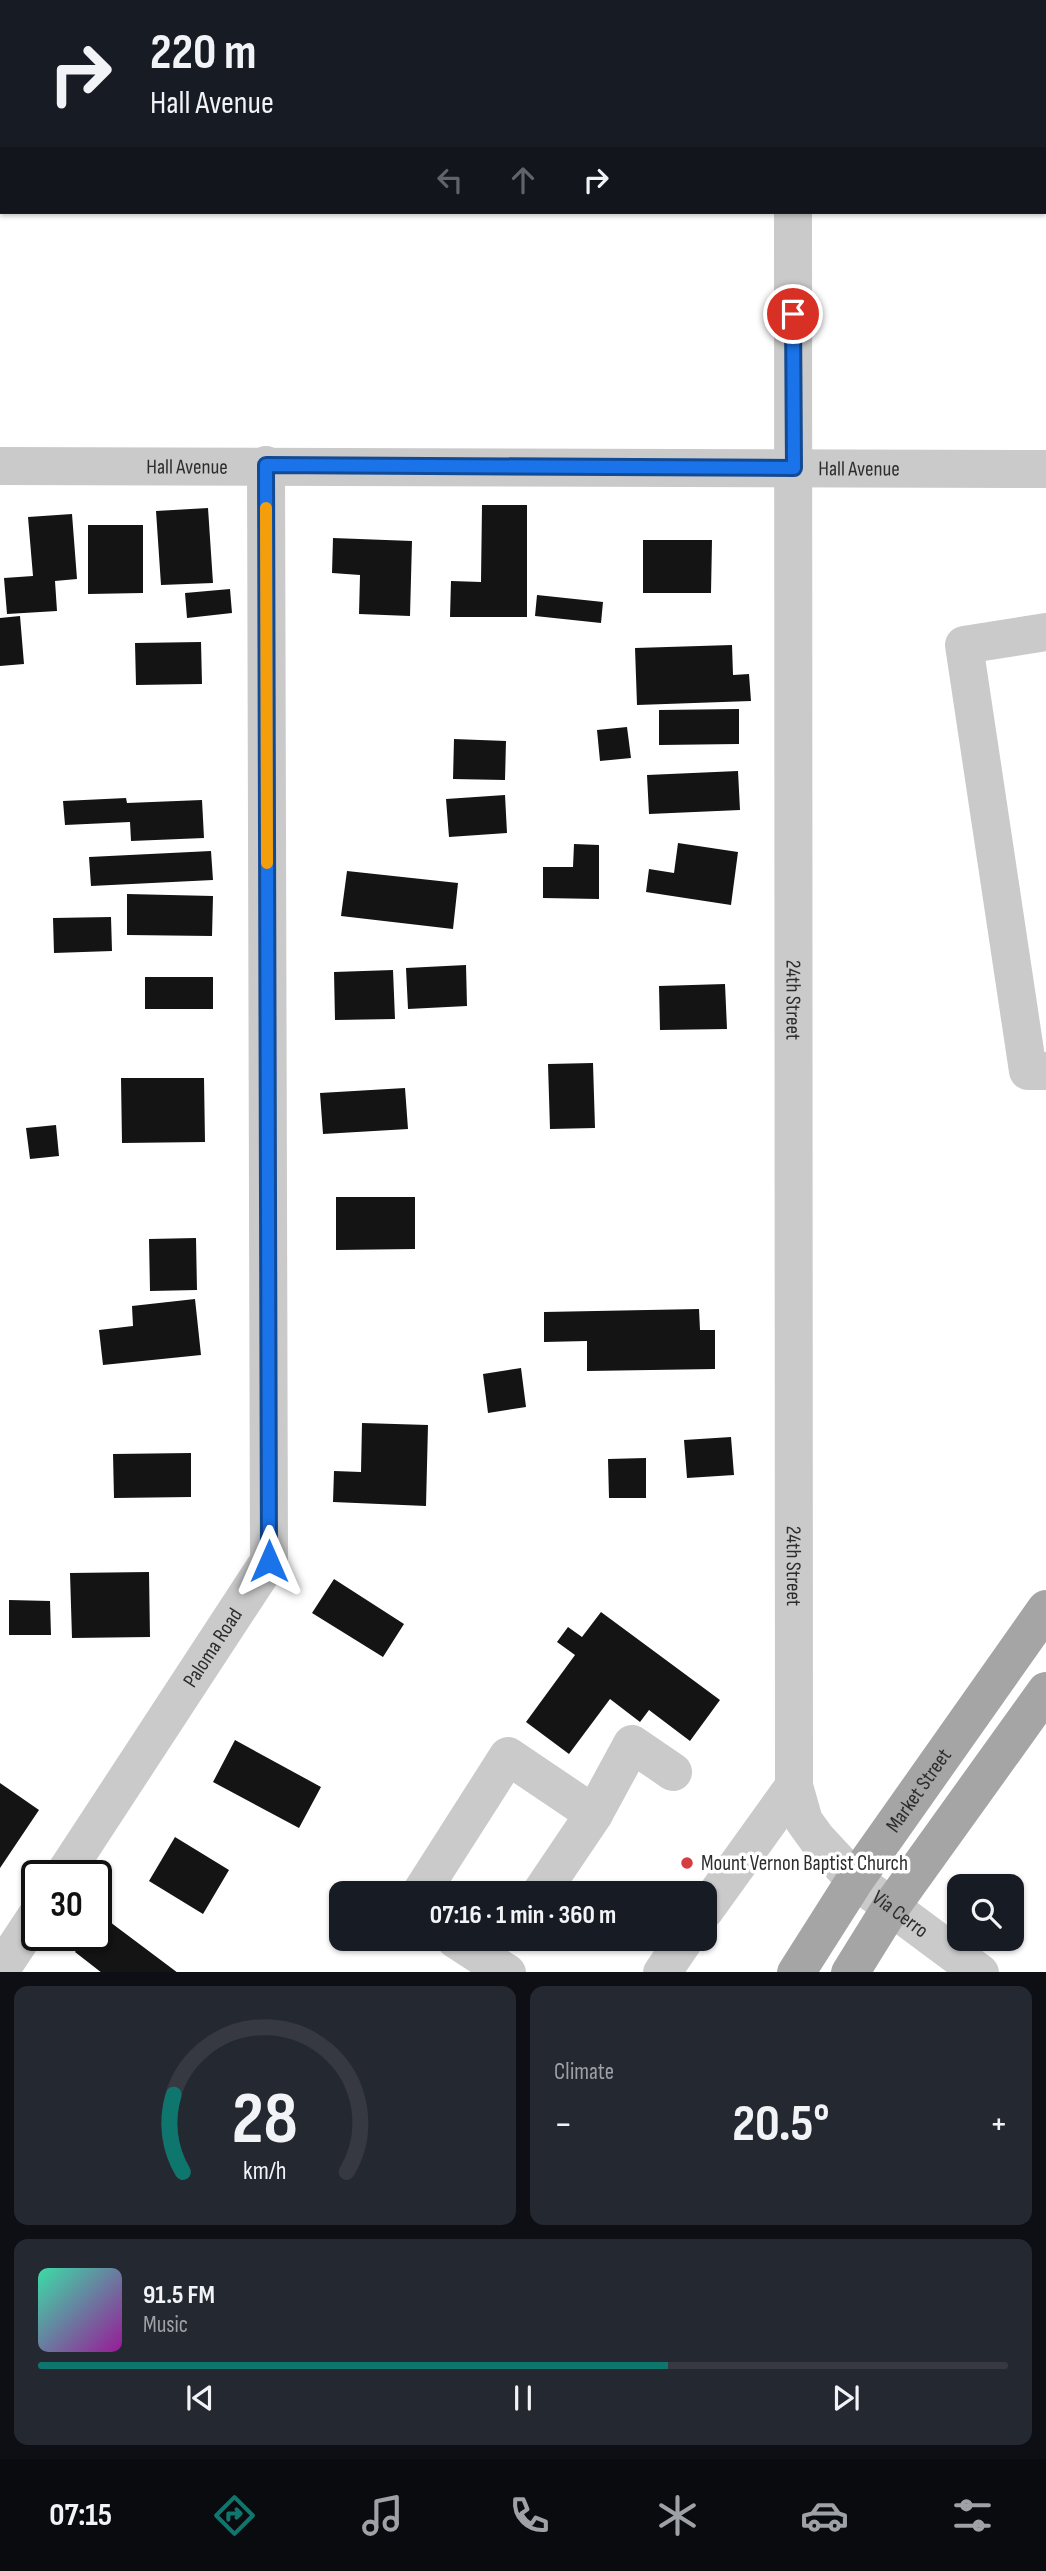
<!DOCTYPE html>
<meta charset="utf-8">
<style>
body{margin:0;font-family:"Sofia Sans Condensed",sans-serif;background:#242831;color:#f1f3f6;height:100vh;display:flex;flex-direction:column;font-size:26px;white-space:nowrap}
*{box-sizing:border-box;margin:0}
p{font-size:23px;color:#9ea1a6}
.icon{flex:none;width:38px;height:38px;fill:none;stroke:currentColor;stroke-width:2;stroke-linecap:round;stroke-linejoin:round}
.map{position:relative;height:1972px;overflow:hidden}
.details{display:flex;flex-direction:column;gap:14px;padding:14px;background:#0d0f14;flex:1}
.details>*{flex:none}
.top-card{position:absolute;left:0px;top:0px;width:1046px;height:214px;box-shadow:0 2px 5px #0004;background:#171b24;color:#f1f3f6;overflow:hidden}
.tools{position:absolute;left:947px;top:1874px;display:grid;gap:14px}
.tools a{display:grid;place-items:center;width:77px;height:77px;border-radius:14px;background:#171b24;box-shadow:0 2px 5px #0004;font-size:35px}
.speed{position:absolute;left:21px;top:1860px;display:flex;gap:14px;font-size:35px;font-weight:700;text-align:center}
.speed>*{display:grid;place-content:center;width:91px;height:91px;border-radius:50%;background:#171b24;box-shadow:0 2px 5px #0004;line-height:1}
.speed .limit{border:4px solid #111;border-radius:10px;background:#fff;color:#111}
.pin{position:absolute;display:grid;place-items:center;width:60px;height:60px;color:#fff;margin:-30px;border:4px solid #fff;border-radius:50%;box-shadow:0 2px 7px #0007}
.me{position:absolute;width:77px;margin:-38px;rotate:0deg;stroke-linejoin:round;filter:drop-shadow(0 0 5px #0008)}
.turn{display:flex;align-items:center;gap:24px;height:147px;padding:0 35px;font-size:32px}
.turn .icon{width:91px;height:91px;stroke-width:2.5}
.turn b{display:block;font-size:49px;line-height:60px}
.lanes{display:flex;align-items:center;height:66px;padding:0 35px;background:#0003;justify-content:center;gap:35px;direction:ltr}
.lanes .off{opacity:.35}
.big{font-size:52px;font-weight:700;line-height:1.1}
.details .card{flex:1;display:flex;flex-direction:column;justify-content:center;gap:10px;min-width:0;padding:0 24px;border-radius:14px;background:#242831}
.details .dial{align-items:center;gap:0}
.dial svg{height:182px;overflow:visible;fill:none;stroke:#363941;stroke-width:7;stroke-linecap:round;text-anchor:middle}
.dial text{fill:#f1f3f6;stroke:none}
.song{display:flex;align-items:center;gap:21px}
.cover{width:84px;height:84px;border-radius:10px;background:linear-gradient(135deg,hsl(160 70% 55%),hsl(300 70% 35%))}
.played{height:7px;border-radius:4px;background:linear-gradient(90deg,#0f766e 65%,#363941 65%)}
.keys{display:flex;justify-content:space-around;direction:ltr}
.heat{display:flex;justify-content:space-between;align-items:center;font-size:38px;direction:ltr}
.details .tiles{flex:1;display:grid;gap:14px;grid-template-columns:1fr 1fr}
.card:last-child{grid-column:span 2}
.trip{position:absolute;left:329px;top:1881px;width:388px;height:70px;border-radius:14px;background:#171b24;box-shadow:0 2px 5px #0004;font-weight:700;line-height:70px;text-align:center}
.menu{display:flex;height:112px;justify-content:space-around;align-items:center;background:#090b0e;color:#9ea1a6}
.menu .icon{width:49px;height:49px}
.menu .selected{color:#0f766e}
.menu b{font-size:32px;color:#f1f3f6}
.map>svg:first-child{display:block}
.building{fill:#141414}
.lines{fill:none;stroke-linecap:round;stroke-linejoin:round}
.minor{stroke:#cacaca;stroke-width:38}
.major{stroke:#a5a5a5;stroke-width:38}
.route-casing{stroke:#114b97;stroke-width:18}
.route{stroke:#1a73e8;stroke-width:12}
.slow{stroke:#f59e0b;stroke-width:12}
.poi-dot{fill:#d63d40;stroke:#fff;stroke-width:2.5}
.labels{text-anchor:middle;stroke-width:7;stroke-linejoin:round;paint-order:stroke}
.street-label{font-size:21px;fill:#2d2d2d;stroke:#fff}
.poi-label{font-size:21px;fill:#2d2d2d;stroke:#fff;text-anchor:start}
</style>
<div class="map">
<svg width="1046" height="1973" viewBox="0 0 1046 1973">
<rect width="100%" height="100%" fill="#fff"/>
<!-- building -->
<path class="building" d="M482,505H527V617H450L451,581L481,582Z
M208,508L213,583L161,585L156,511Z
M72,514L77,579L55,581L57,611L7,614L4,578L33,576L28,517Z
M88,525H143V593L88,594Z
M333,538L412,541L410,616L359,614L360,575L332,573Z
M643,540H712L711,593H643Z
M230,589L232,613L187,618L185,593Z
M537,595L603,602L601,623L535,616Z
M20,616L24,664L0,666V618Z
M201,642L202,684L136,685L135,643Z
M732,645L733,675L749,674L751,701L637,705L635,648Z
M739,709V744L659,745V710Z
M627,727L631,758L600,761L597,730Z
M454,739L506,741L505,780L453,779Z
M738,771L740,810L649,814L647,775Z
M505,795L507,833L449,837L446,799Z
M126,798L127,803L202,800L204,838L131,841L130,822L65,825L63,801Z
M678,843L738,852L731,905L646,892L649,869L674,873Z
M574,844L599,845V899L543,898V867H573Z
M211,851L213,880L91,886L89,857Z
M347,871L458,883L453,929L341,916Z
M127,894L213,896L212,936L127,935Z
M111,917L112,951L54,953L53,918Z
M466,965L467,1006L408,1009L406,968Z
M393,970L395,1019L335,1020L334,972Z
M145,977H213V1009H145Z
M725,984L727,1029L660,1030L659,986Z
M593,1063L595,1128L550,1129L548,1064Z
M121,1078H204L205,1142L122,1143Z
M405,1088L408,1129L323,1134L320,1093Z
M56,1125L59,1156L30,1159L26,1128Z
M336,1197H415V1249L336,1250Z
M196,1238L197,1290L150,1291L149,1239Z
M195,1299L201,1355L103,1365L99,1330L133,1326L132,1306Z
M699,1309L700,1330H715V1369L587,1371V1341L544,1342V1312Z
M521,1368L526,1407L488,1413L483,1374Z
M362,1423L428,1425L426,1506L333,1502L334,1471L361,1472Z
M731,1437L734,1475L687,1478L684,1440Z
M191,1453V1497L114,1498L113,1454Z
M646,1458V1498H609L608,1459Z
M149,1572L150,1637L72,1638L70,1573Z
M334,1579L404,1624L383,1657L312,1613Z
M9,1600L50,1601L51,1635H9Z
M601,1612L720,1700L690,1741L649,1710L640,1722L610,1699L569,1754L526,1722L575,1655L557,1642L568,1627L582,1637Z
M235,1740L321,1787L299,1828L213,1782Z
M0,1783L39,1810L0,1868Z
M175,1837L229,1870L203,1914L149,1881Z
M102,1916L178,1973H102L75,1952L87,1936H96V1923Z"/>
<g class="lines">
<!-- minor -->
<g class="minor">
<path d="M792,0V2"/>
<path d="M1045,36H1046"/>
<path id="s1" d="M793,212L794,1786L804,1821L817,1839L855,1880L980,1973"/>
<path id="s2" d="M0,466L1046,469"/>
<path d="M1046,632L964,645L1028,1071H1046"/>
<path id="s3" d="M63,1876L269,1561L266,465"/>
<path d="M420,1894L508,1756L594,1814L632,1744L673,1772"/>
<path d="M540,1894L594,1814"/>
<path d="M705,1910L794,1786"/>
<path d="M455,1939L507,1973"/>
<path d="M0,1971L37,1915"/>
<path d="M662,1973L685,1939"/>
</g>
<!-- major -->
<g class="major">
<path id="s4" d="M796,1973L855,1880L1046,1609"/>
<path d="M850,1973L891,1907L1046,1691"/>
</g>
</g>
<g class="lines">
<defs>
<path id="route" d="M269,1561L266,465L794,468L793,314"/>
</defs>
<!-- route casing -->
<use href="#route" class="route-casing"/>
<!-- route -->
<use href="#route" class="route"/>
<!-- slow -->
<path class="slow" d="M266,508L267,863"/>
</g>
<!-- markers -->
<circle class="poi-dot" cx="687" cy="1863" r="7"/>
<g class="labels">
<!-- street labels -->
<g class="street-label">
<text dy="7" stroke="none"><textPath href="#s2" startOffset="187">Hall Avenue</textPath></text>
<text dy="7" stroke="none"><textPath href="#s2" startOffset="859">Hall Avenue</textPath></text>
<text dy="7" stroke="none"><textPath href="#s1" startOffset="788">24th Street</textPath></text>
<text dy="7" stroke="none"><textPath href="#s1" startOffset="1354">24th Street</textPath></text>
<text dy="7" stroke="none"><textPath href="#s3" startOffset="273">Paloma Road</textPath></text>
<text dy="7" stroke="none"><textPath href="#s4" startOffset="220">Market Street</textPath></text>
<text dy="7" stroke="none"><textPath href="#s1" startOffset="1745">Via Cerro</textPath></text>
</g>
<!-- poi labels -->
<g class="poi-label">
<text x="701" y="1870">Mount Vernon Baptist Church</text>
</g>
</g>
</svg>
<div class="tools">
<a><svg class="icon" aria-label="search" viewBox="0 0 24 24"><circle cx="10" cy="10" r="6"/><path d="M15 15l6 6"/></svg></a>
</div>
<div class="speed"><div class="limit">30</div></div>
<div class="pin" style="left:793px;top:314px;background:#d93025"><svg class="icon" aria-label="arrive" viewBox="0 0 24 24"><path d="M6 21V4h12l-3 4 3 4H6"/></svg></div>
<svg class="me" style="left:269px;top:1561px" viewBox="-20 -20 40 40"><path d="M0-17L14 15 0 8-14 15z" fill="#1a73e8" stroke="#fff" stroke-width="4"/></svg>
<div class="trip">07:16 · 1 min · 360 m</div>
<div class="top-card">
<div class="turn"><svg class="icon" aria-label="right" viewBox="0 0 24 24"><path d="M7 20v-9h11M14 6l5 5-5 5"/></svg><div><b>220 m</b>Hall Avenue</div></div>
<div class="lanes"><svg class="icon off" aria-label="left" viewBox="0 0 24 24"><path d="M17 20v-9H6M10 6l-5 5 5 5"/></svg><svg class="icon off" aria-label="ahead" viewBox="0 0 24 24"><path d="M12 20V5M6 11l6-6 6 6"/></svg><svg class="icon" aria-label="right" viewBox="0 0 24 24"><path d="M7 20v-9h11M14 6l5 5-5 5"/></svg></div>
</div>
</div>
<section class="details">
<div class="tiles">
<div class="card dial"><svg viewBox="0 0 100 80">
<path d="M14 69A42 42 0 1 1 86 69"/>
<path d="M14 69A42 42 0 0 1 10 35" stroke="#0f766e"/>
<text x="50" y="56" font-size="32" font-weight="700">28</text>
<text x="50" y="72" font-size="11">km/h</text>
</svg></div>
<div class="card"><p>Climate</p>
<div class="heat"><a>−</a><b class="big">20.5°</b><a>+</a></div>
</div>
<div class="card">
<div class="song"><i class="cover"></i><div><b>91.5 FM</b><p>Music</p></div></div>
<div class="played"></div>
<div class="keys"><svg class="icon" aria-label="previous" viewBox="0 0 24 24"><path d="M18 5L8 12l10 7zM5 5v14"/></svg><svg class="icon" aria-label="pause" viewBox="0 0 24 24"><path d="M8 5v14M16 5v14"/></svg><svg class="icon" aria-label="next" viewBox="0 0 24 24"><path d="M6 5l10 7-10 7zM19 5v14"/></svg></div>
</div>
</div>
</section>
<nav class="menu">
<b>07:15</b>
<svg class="icon selected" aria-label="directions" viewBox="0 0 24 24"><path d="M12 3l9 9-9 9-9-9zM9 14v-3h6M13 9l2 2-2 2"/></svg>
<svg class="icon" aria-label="music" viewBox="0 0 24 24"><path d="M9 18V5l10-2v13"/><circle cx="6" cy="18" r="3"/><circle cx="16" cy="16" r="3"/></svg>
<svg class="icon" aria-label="phone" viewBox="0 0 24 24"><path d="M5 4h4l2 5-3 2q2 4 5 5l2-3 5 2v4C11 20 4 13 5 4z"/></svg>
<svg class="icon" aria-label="climate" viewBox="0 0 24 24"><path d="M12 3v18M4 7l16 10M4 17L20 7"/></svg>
<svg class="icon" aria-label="car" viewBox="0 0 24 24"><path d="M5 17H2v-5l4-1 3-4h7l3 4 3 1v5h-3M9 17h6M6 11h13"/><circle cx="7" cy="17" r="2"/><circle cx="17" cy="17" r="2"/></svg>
<svg class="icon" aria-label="filters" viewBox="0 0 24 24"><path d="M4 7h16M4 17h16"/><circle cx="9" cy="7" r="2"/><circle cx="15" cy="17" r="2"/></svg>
</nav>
